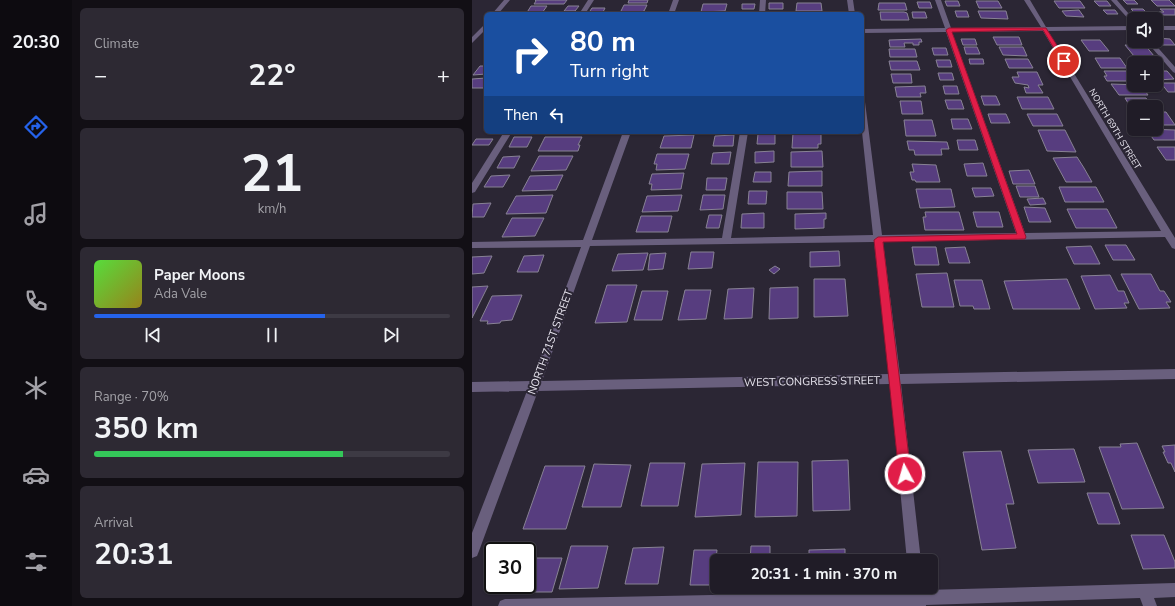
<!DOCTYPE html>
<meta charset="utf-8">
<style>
body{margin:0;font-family:"Nunito Sans",sans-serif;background:#2d2933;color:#f1f3f6;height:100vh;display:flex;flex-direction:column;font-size:15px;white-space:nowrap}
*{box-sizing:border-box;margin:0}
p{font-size:13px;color:#a2a1a7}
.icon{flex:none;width:22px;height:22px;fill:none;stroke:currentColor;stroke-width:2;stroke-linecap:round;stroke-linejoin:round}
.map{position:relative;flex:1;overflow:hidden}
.sheet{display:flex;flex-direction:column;gap:8px;padding:8px;background:#120f15;width:400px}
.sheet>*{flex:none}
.hud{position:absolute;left:12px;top:12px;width:380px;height:122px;border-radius:6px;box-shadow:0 1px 3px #0004,0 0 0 1px #3d3a44;background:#1a4fa0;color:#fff;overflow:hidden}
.controls{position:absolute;left:655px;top:12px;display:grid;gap:8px}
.controls a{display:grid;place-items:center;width:36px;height:36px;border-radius:6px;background:#201c27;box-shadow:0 1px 3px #0004,0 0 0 1px #3d3a44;font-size:20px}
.speed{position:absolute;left:12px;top:542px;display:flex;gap:8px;font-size:20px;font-weight:700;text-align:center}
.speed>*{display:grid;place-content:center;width:52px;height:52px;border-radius:50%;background:#201c27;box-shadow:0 1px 3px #0004,0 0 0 1px #3d3a44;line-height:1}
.speed .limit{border:2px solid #111;border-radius:6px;background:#fff;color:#111}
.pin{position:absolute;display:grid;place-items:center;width:34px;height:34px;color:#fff;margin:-17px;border:2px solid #fff;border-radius:50%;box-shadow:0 1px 4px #0007}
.me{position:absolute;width:44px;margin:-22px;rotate:354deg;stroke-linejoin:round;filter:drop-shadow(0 0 3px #0008)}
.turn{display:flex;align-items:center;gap:14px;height:84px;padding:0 20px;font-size:18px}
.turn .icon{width:52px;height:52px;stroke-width:2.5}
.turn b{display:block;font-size:28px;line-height:34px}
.then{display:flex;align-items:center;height:38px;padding:0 20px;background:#0003;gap:8px;font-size:15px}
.big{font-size:30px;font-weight:700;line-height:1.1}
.sheet .widget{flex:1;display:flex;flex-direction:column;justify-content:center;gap:6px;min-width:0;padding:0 14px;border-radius:6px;background:#2d2933}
.sheet .dial{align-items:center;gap:0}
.dial b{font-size:52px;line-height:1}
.song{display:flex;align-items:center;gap:12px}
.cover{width:48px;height:48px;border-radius:6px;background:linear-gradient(135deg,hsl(110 70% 55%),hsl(50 70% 35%))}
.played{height:4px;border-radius:2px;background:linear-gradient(90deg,#2563eb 65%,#3d3a44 65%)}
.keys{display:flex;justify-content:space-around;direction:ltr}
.heat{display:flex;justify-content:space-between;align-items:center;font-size:22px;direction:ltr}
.charge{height:6px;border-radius:3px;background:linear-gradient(90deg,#34c759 70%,#3d3a44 0)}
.trip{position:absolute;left:238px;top:554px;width:228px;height:40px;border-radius:6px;background:#201c27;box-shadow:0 1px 3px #0004,0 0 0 1px #3d3a44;font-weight:700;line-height:40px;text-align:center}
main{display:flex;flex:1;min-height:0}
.dock{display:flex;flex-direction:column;width:72px;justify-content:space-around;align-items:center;background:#0d0b10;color:#a2a1a7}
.dock .icon{width:28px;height:28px}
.dock .active{color:#2563eb}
.dock b{font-size:18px;color:#f1f3f6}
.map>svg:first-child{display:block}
.building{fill:#573d7f;stroke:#888294}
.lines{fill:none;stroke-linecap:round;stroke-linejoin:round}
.minor{fill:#695f7d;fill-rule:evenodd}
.route{fill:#e11d48;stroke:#92132f}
.labels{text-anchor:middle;stroke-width:4;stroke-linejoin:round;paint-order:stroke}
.far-street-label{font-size:9px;fill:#e8e5ef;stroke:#2b2634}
.street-label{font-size:11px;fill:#e8e5ef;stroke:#2b2634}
</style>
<main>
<nav class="dock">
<b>20:30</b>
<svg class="icon active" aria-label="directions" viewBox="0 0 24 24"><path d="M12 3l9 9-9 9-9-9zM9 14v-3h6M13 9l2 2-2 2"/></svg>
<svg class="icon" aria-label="music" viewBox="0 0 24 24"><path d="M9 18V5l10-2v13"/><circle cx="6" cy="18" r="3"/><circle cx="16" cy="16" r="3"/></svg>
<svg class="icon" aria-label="phone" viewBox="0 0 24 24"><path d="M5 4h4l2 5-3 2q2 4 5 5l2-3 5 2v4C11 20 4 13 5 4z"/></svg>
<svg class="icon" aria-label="climate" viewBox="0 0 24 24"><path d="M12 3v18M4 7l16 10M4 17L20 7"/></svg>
<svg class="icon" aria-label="car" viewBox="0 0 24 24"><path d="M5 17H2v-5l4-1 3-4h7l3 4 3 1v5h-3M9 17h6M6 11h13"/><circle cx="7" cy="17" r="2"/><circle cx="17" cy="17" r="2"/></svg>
<svg class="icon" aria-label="filters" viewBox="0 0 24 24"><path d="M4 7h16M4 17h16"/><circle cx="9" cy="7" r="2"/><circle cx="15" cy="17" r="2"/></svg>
</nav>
<section class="sheet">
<div class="widget"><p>Climate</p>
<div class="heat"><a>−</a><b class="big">22°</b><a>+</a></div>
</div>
<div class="widget dial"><b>21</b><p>km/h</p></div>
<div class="widget">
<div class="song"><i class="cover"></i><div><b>Paper Moons</b><p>Ada Vale</p></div></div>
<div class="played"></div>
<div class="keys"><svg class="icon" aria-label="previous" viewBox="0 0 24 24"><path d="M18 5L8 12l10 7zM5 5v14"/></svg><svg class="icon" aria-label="pause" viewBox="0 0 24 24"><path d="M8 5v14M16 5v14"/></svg><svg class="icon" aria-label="next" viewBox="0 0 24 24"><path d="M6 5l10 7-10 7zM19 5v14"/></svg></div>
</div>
<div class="widget"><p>Range · 70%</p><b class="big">350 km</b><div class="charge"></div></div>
<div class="widget"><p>Arrival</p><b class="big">20:31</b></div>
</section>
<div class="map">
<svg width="703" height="606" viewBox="0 0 703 606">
<rect width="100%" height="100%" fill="#2b2634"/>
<!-- building -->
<path class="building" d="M95,0L92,4H62L64,1L63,0Z
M157,0H176L175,3H156Z
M651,0H662L666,4H655Z
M679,0H697L703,6H685Z
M473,1H486L488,6H475Z
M504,1H526L530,8H507Z
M582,1H608L613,8H587Z
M622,1H635L639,6H627Z
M445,2H458L460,8H447Z
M297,3H311V9H297Z
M325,3H349L350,11H324Z
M407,3H433L435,10H406Z
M231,4H255L253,11L229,12Z
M270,4H283L282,9H270Z
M152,5H175L172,11L169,12L148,13Z
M59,6H75L70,13L54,14Z
M96,6H107L103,11H92Z
M120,8H133L130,14H116Z
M659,9H671L676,14H664Z
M688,9H703V15H690L687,12H692Z
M607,10L612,17L594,16L590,11Z
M631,10H643L646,14H635Z
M483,11H495L497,17H485Z
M506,11H534L536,19L509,18Z
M408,12H432L435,13L437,20H409Z
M440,12H453L455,18H441Z
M521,37H547L550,45H525Z
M684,38L698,39L703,45H689Z
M449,39L450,42H447V45H441V43H432L433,47H418L417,40Z
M489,39H503L505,45H491Z
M609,40H628L637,51H617Z
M653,45H673L682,56H662Z
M492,47H505L508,54H494Z
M527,47H551L555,56L531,55Z
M460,48H474L476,55H462Z
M417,49H443L445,57H418Z
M623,58H648L655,68H629Z
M668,58H683L688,65H684V63H672Z
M497,59H511L512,64H498Z
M533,59H556L561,68H537Z
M464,60H478L480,67H466Z
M417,61H445L448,70H419Z
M8,66H14V74L1,75Z
M632,71H661L662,81H635L632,76H635Z
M684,71H695L702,79L685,80Z
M545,72H565L571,85H566L571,93H554L552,87L557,88L556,85L543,83L540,77H547Z
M466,73H480L482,80H468Z
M419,74H439L440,83H421Z
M14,78V88H0V79Z
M689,83H703V92H696Z
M639,84L669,85L676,95H647Z
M453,86L454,93H448L449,97H425L423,87Z
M471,86H485L487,94H473Z
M509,96H524L528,105H512Z
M545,97H576L582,109H550Z
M653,98H674L680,107H662V109L659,108Z
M473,100H489L492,109H476Z
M428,101H449L451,114H430Z
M684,112H694L703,125H684Z
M516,114H534L538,123H519Z
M555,114H585L591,126H561Z
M479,119H496L500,129H481Z
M432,120H460L464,136H434Z
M674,129L703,130V140H682Z
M566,130H593L604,152L575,151Z
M303,133V144H285L286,134Z
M321,133H349V144H346V148H320Z
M222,135L219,148H188L192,136Z
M262,135L261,146H241L243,136Z
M42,137H60L55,147H37Z
M73,137H110L106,145H108L106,151H66Z
M4,139H21L17,145H0Z
M485,140H503L506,150H487Z
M435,141L475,142L477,149H469L470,155H443L442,150H437Z
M685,147H703V160H694Z
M302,151V162L283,163V152Z
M350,151L351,167H319V152Z
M259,152L257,164H239L241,153Z
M185,154H217L213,169L184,170L185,164H182Z
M48,156L42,168H25L31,157Z
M67,156H101L94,170L59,171Z
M605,157L612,168L620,182H594L581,158Z
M511,163L515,176H495L492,164Z
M440,164L464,165L468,182H444L443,180H440L438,172H442Z
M557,170L563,184H541L537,171Z
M350,171V186H316L317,172Z
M283,172H299V182H281Z
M212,173L209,189L179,190L180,184H177L180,174Z
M38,175L31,187H12L19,176Z
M91,175L84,190L50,191L58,176Z
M235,178H255L253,190H234Z
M544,186H563L567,197H548Z
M587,187H624L632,202H593Z
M500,188H519L522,196L503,197Z
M444,189H479L483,207L448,208Z
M277,191H295L294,204H276Z
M315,192H350L351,209H315Z
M81,195L74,213L34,214L44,196Z
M210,195L206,211L170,212L175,196Z
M231,195H253L251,209L228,210Z
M571,198L574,204L558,205L555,199Z
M19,203L12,217H0L1,204Z
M552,207L573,208L579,222H557Z
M595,209H635L645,228H604Z
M453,212H487L492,230H453L451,217H454Z
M501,212H527L531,227H505Z
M292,213V228H269L270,214Z
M354,213V219H352V228L323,229V214Z
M237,215H250L247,228H234Z
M169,216H200L196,232H164Z
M40,218H72L63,236L30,237Z
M633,245H654L663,260H641Z
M619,246L628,264H602L594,247Z
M440,247H464L467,265H443Z
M493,247L498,263H477L473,248Z
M367,251L368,266L338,267V252Z
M219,252H242L240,268L216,269Z
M176,253L171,270L140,271L146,254Z
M194,253L191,269L176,270L178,254Z
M72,255L66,272H45L52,256Z
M20,256L12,273L0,274V257Z
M303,266L308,269L302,274L297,270Z
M475,273L482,307H450L444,274Z
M649,274H679L688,291H692L699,302H694L698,308L667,309Z
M638,275L646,291H652L657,303H652L655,308L623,309L609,276Z
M342,279H373L376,316L342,317Z
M595,279L608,309H541L532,281Z
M482,280H510L518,309H502L501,306H488Z
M135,285H165L155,322L123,323Z
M16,286L0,318V287Z
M326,287V318L297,319L298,288Z
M282,288L280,318L252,319L256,289Z
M213,290H239L234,319L206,320Z
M170,291H196L190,320H162Z
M50,295L40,320L29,321L28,323L15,324L16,321H8L20,296Z
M665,443L692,508L650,509L627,447H649L648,444Z
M703,445V472L699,463H696L691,452H693L690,446Z
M602,449L613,482L566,483L556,450Z
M529,451L542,504H534L544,548L510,550L491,452Z
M376,460L378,510L341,511L340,461Z
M286,462H326L325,516L283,517Z
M178,463H213L206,506H169Z
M273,463L269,515L223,517L230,464Z
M122,464L159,465L149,507H110Z
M73,466H113L94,529H51Z
M615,493H637L648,524H626Z
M659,535H692L703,562V568L671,569Z
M99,546H136L126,588L87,589Z
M279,546H298V561H278Z
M192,547L186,584H153L161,548Z
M373,549V561H337V550Z
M222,550H245L241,585H218Z
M56,558H90L80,592H45L47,585H55Z"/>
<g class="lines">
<!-- minor -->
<path class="minor" d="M32,0H38L26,14H20Z
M116,0H122L113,14H107Z
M201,0H207L202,14H196Z
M288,0H294L293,14H287Z
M375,0H381L383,14H377Z
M463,0H469L479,28L569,27L552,0H558L574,27L662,26V30L576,31L703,238V249L700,248L693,237L411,242L428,374L703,369V379L429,384L449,561H435L418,384L66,391L7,551L5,556L0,558V533L55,391L0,392V382L59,381L109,247L0,248V242L111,240L151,132H159L120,240L250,238L268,132H276L259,238L401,235L390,132V100L393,102L410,235L544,233L474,32L390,33V29L473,28ZM571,31L689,231L553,233L480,32ZM402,242L417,374L70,381L118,246Z
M639,0H645L662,20V25Z
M14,23V29L0,43V37Z
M684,26H703V30H684Z
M674,41H680L703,67V73L701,72Z
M32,132H40L3,192L0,193V183Z
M703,583V597L682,598L685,606H671L668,598L454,605V606H26L28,601L33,599L438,591V587H452L453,590Z"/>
</g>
<!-- route -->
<path class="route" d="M574,28L595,61L594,62H590L571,30L480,32L554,237L553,239L411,242L439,474L437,479L433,480L429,479L427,474L402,240L406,237L545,234L474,30L477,28Z"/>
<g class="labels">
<!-- far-street labels -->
<g class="far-street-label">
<text transform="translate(643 129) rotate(59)" y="3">NORTH 69TH STREET</text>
</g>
<!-- street labels -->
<g class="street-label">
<text transform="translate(78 342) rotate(-70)" y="4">NORTH 71ST STREET</text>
<text transform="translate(340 381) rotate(-1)" y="4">WEST CONGRESS STREET</text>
</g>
</g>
</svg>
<div class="controls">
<a><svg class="icon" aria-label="sound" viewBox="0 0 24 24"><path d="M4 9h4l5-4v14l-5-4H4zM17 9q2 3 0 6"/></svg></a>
<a>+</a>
<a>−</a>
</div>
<div class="speed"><div class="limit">30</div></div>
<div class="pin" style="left:592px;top:61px;background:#d93025"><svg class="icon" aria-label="arrive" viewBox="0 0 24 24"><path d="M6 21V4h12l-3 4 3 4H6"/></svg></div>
<svg class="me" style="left:433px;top:474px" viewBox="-20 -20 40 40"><circle r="17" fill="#e11d48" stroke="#fff" stroke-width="3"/><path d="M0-11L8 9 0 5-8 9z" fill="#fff"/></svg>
<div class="trip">20:31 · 1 min · 370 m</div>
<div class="hud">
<div class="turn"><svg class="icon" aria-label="right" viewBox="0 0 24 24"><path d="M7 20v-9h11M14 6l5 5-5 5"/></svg><div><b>80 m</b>Turn right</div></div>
<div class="then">Then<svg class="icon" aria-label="left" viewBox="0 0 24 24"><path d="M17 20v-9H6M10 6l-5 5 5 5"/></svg></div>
</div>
</div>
</main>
